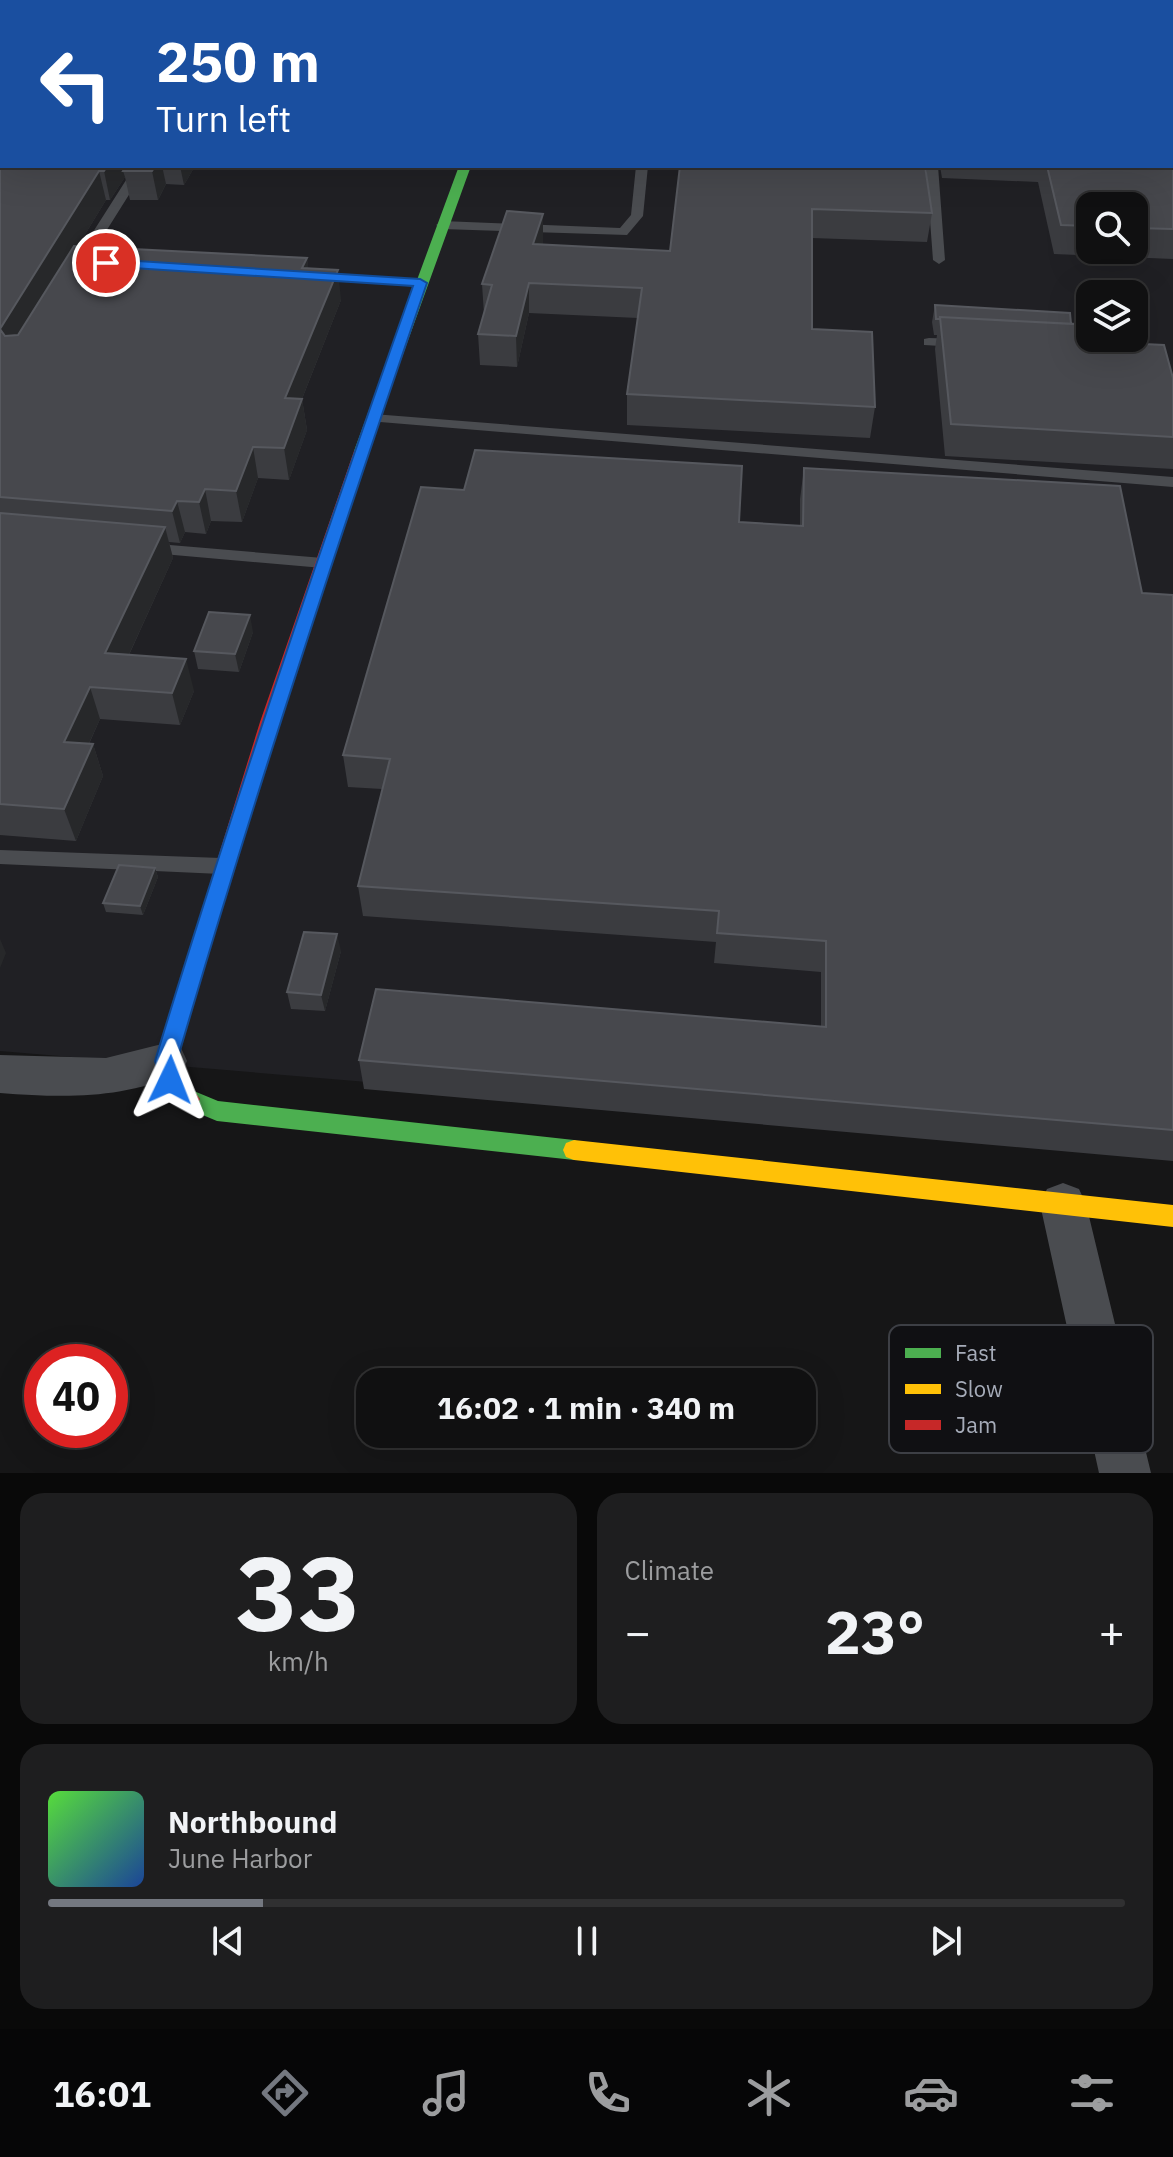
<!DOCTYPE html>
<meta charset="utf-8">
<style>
body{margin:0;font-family:"IBM Plex Sans",sans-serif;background:#1e1e1f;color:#f1f3f6;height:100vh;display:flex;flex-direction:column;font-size:30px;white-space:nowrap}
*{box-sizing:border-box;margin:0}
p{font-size:26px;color:#9c9d9f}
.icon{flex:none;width:44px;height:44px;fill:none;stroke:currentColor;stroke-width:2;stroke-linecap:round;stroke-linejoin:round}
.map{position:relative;height:1473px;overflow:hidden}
.details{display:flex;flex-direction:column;gap:20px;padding:20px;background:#090909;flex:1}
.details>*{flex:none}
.banner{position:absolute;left:0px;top:0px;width:1174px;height:168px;box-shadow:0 8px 32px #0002,0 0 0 2px #303031;background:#1a4fa0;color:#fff;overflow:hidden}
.tools{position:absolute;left:1076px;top:192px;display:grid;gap:16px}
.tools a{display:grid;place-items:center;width:72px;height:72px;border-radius:16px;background:#101011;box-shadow:0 8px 32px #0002,0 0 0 2px #303031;font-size:40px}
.speed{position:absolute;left:24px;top:1344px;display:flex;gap:16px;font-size:40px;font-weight:700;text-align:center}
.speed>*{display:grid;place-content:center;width:104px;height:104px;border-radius:50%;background:#101011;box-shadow:0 8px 32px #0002,0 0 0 2px #303031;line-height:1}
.speed .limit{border:12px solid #d22;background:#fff;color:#111}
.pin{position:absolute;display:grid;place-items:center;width:68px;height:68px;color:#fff;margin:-34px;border:4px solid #fff;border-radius:50%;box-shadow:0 2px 8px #0007}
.me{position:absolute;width:88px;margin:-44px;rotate:2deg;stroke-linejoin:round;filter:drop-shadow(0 0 6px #0008)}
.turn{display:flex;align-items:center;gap:28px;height:168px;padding:0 24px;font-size:36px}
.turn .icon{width:104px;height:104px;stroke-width:2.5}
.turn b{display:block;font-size:56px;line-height:68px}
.big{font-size:60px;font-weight:700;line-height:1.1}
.details .widget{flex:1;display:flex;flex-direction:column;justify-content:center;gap:12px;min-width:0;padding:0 28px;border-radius:24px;background:#1e1e1f}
.details .dial{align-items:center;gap:0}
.dial b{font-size:104px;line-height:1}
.song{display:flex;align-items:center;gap:24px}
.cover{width:96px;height:96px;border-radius:12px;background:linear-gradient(135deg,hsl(110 70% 55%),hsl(220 70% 35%))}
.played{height:8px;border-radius:4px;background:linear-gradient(90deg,#747880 20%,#303031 20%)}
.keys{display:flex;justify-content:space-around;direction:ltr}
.heat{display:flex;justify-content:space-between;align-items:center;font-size:44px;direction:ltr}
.details .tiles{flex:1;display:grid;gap:20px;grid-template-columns:1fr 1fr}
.widget:last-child{grid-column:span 2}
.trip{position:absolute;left:356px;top:1368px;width:460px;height:80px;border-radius:24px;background:#101011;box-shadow:0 8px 32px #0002,0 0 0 2px #303031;font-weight:700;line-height:80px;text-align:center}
.dock{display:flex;height:128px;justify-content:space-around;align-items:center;background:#060607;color:#9c9d9f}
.dock .icon{width:56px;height:56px}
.dock .current{color:#747880}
.dock b{font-size:36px;color:#f1f3f6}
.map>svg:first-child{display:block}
.built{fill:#202024;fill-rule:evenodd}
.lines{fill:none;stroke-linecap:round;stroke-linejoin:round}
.lane{fill:#4a4c50;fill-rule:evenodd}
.street{fill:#4a4c50;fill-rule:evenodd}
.fast{fill:#4caf50;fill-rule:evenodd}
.slow{fill:#ffc107;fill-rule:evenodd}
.jam{fill:#c62828;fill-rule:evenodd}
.wall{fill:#3b3c40;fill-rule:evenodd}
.shaded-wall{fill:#27282a}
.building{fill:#47484d;stroke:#56585e;stroke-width:2}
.route{fill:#1a73e8;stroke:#114b97;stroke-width:2}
.key{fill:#101013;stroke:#3d3f45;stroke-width:2}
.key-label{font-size:22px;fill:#a6acb9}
</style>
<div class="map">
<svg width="1173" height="1473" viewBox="0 0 1173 1473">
<rect width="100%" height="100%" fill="#161617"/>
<!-- built -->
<path class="built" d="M0,0H1173V1150L0,1051ZM2,2H1172V166H2ZM1090,206H1134V250H1090ZM1090,294H1134V338H1090Z"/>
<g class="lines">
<!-- lane -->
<path class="lane" d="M65,0H76L64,2Z
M135,166H147L83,268H73L72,265Z
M636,166H648L643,216L627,235L442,229L436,225L442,221L620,228L631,215Z
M926,166H938L945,260L939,264L933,260Z
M315,272L420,279L427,283L420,287L310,279V273Z
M929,338L958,339L965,343L958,347L924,345V339Z
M373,414L1173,477V487L368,421L366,418Z
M146,543L323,558L331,563L323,568L140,552L138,548Z
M0,850L221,858L228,861L231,866L228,871L221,874L0,864Z"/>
<!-- street -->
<path class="street" d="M506,0H526V2H506Z
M166,1043L181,1048L187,1061L181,1074C118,1099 67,1098 0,1093V1055L106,1058Z
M1063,1183L1079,1189L1086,1204L1151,1473H1099L1040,1204L1047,1189Z"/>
<!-- fast -->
<path class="fast" d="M459,166H471L368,451L366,454H356L354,451Z
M189,1089L218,1101L574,1140L582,1143L585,1150L582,1157L574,1160L217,1121L181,1106L178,1099L181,1092Z"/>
<!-- slow -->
<path class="slow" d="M574,1140L1173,1205V1227L574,1160L566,1157L563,1150L566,1143Z"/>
<!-- jam -->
<path class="jam" d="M361,447L368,451L278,722L177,1061L182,1076L200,1099L197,1106C173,1114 161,1078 155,1061L260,722L354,451Z"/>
</g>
<!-- wall -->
<path class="wall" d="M1173,0V259L1054,254L1038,182L942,178L940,166H1172ZM1090,206H1134V250H1090Z
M0,113L2,166H195L184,185L166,184L158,200H130L125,177L110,200H106L78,246L307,258L308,268L341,300L302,399L307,430L289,480L258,478L242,522L211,521L206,534L185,532L180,543L169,542L173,558L129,655L194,691L180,725L100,719L89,744H93L103,776L76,841L0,835Z
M680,166L932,213L927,242L812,238V329L875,407L870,438L627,425V394L638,318L529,313L517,367L480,365L478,334L484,314L482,284L543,243V245L670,251Z
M935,305L1071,324L1080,341L1173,378V469L945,456L935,349L937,335H934L932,322Z
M804,468L1142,593L1173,595V1161L364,1089L359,1060L821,1026V972L714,963L716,942L363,916L358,886L382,789L348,787L343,755L464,490L739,522L800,526V499Z
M253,632L239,672L198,669L194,651Z
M155,868L158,877L143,915L106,912L103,903Z
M341,951L325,1011L291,1009L287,992Z"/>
<!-- shaded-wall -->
<path class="shaded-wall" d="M29,0H55L53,2H27Z
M209,0H230L229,2H208Z
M2,31V63L0,65V34Z
M107,166H131L123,171L125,177L110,200L104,171Z
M155,166H162L166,184L158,200L152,171Z
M180,166H195L184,185Z
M99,171L106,200L9,359L0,329Z
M543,214V243L534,274L533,244Z
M307,258L311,288L302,268Z
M338,270L341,300L290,429L285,398Z
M529,283V313L517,367L516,336Z
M302,399L307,430L289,480L284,448Z
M253,447L258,478L242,522L236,491Z
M205,489L211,521L206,534L199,502Z
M177,501L185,532L180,543L172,511Z
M165,527L173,558L115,685L105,653Z
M250,615L253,632L239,672L235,654Z
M186,659L194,691L180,725L172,693Z
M90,687L100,719L75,774L64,742Z
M93,744L103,776L76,841L64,809Z
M155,868L158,877L143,915L140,906Z
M337,934L341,951L325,1011L321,995Z
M0,939L6,953L0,968Z"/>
<!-- building -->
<path class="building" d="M0,0H29L27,2H2V31L0,34Z
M97,0H209L208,2H96Z
M559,0H627V2H559Z
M735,0H1173V229L1134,228V206H1090V226L1061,225L1047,166H1172V2H734Z
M2,110V166H107L104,171H99L0,329L5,336L18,335L74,246L307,258L302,268L338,270L285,398L302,399L284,448L253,447L236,491L205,489L199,502L177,501L172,511L0,497V113Z
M126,166H155L152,171H123Z
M680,166H925L932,213L812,209V329L872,332L875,407L627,394L642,288L529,283L516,336L478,334L492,285L482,284L507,211L543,214L533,244L670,251Z
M935,305L1070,313L1071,324L940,317V319H936Z
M940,317L1077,324L1080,341L1164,345L1173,378V437L951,424Z
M475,450L742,466L739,522L803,526L804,468L1120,486L1142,593L1173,595V1130L359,1060L376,989L826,1027V941L717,933L719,911L358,886L390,759L343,755L421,487L464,490Z
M0,513L165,527L105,653L186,659L172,693L90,687L64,742L93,744L64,809L0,804Z
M209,612L250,615L235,654L194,651Z
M119,865L155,868L140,906L103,903Z
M304,932L337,934L321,995L287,992Z"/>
<!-- route -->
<path class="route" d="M106,259L420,279L427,283C338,541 253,799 177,1061L181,1080L178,1087L170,1089L163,1087L155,1061C234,800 322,543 413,286L102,266L100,263Z"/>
<!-- legend -->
<rect x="889" y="1325" width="264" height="128" rx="12" class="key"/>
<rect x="905" y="1348" width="36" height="10" fill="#4caf50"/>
<rect x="905" y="1384" width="36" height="10" fill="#ffc107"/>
<rect x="905" y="1420" width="36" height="10" fill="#c62828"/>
<g class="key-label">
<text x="955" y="1361">Fast</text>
<text x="955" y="1397">Slow</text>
<text x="955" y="1433">Jam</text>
</g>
</svg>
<div class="tools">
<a><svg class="icon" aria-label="search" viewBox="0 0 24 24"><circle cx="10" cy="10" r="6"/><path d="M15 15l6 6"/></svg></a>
<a><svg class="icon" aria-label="layers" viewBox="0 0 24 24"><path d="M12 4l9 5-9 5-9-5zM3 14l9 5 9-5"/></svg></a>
</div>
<div class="speed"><div class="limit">40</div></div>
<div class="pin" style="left:106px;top:263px;background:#d93025"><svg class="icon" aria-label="arrive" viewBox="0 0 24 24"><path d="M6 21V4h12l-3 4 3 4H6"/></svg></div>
<svg class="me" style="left:170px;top:1080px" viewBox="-20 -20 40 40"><path d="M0-17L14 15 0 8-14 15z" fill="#1a73e8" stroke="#fff" stroke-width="4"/></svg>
<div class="trip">16:02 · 1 min · 340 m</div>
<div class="banner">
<div class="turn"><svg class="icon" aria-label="left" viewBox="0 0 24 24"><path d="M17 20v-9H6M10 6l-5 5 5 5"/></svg><div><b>250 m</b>Turn left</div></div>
</div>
</div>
<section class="details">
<div class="tiles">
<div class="widget dial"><b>33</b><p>km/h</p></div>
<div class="widget"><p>Climate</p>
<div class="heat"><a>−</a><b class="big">23°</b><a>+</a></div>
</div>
<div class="widget">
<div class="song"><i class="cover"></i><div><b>Northbound</b><p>June Harbor</p></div></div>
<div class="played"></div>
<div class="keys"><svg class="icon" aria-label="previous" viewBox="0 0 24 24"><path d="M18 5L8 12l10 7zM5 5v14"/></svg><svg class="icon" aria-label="pause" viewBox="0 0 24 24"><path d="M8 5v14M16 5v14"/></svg><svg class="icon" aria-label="next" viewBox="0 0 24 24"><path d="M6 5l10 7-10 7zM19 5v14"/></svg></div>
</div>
</div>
</section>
<nav class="dock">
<b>16:01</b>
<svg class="icon current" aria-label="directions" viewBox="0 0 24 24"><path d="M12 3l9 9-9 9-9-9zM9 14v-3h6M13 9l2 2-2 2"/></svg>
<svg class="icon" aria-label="music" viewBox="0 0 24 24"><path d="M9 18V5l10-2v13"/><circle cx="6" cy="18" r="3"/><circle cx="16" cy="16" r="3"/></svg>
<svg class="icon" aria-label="phone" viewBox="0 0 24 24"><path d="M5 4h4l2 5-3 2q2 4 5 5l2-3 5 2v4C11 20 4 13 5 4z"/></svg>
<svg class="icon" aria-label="climate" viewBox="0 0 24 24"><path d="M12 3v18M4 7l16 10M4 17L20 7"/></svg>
<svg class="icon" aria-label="car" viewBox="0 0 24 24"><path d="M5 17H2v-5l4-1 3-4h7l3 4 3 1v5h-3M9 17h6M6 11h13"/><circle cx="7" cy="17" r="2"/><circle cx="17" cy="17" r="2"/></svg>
<svg class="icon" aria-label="filters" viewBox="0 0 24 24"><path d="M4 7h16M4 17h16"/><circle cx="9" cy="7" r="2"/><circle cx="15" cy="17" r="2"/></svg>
</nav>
